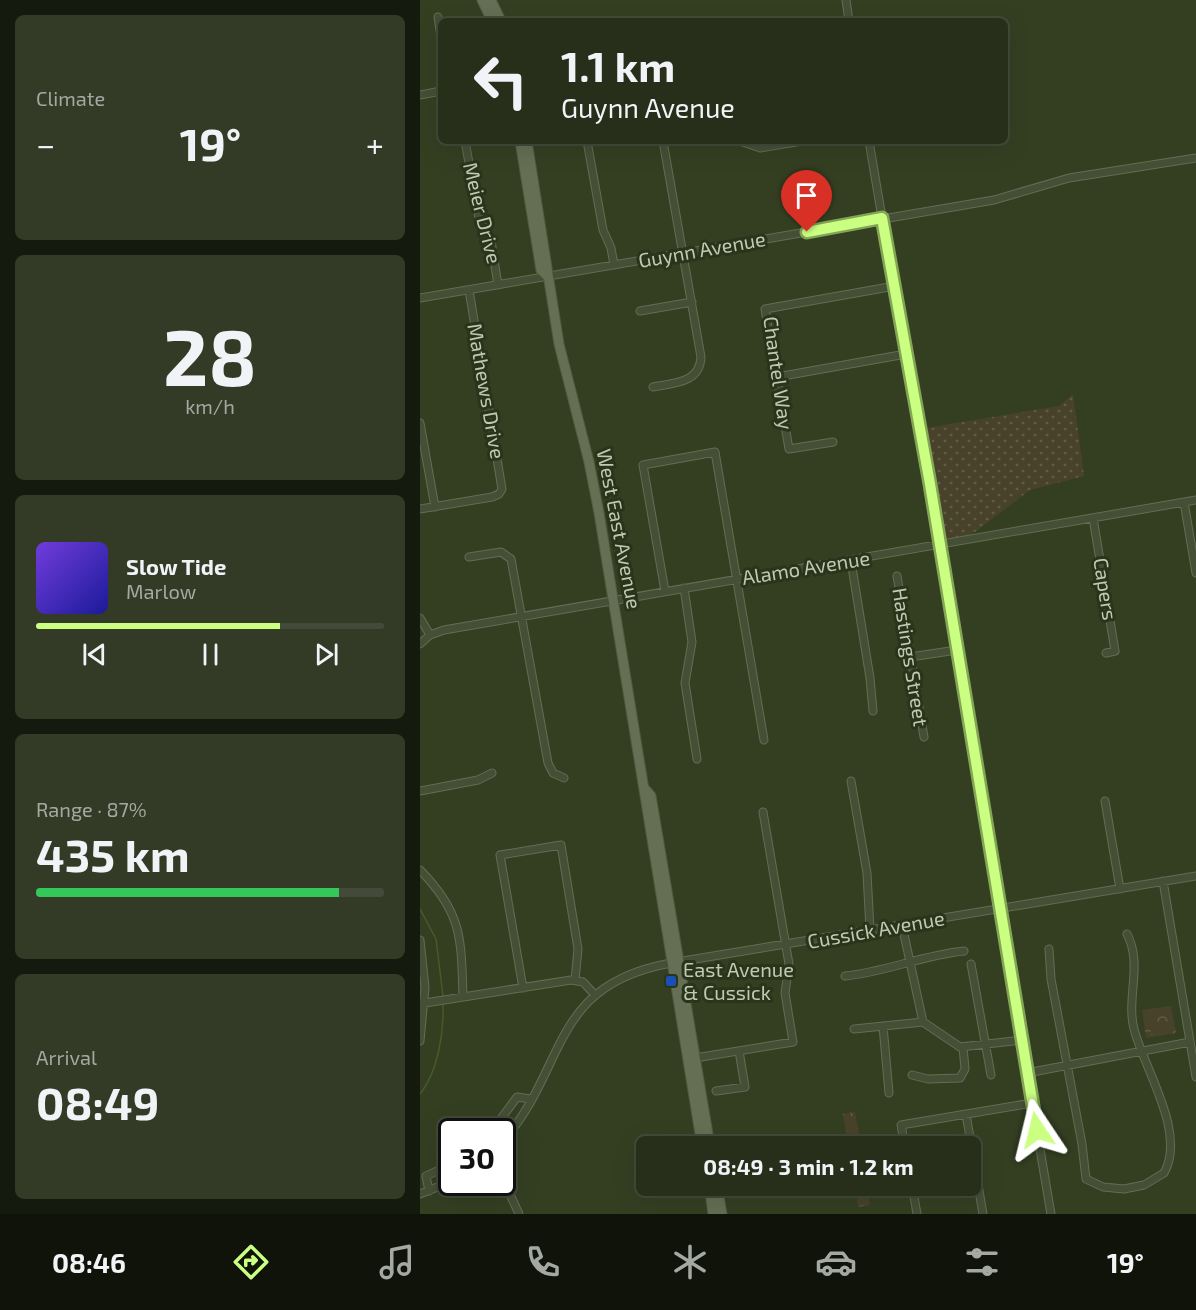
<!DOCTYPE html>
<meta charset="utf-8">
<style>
body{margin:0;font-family:"Exo 2",sans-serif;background:#333b27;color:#f1f3f6;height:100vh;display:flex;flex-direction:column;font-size:22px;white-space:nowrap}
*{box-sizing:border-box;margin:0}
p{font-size:20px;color:#a4a9a2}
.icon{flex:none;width:33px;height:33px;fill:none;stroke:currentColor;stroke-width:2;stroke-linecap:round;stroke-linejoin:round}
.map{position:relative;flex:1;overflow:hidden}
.details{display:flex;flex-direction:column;gap:15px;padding:15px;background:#151a0e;width:420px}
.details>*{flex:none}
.hud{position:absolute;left:18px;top:18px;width:570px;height:126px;border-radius:9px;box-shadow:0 6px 24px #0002,0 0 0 2px #434a39;background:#272f1a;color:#f1f3f6;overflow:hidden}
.speed{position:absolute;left:18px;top:1118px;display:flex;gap:12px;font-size:30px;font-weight:700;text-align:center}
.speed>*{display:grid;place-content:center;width:78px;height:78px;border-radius:50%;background:#272f1a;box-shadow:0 6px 24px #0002,0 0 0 2px #434a39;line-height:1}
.speed .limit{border:3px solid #111;border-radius:9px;background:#fff;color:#111}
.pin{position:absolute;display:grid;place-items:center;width:51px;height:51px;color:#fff;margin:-62px -26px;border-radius:50% 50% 50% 0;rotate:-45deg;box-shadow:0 0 6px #0007}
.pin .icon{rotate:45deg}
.me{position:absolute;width:66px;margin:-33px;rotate:350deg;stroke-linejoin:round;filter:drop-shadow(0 0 4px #0008)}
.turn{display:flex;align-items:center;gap:21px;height:126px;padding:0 24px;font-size:27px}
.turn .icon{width:78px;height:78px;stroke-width:2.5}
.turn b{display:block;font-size:42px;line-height:51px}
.big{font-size:45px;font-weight:700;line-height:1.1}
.details .card{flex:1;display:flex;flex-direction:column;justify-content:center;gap:9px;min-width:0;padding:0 21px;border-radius:9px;background:#333b27}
.details .dial{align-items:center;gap:0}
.dial b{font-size:78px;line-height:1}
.song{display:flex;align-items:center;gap:18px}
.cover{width:72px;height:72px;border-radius:9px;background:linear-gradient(135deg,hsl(260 70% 55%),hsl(240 70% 35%))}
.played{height:6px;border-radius:3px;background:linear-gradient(90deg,#caff82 70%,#434a39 70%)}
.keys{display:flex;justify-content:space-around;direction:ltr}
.heat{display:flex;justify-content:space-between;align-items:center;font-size:33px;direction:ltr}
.charge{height:9px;border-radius:4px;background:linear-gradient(90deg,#34c759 87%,#434a39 0)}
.trip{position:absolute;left:216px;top:1136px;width:345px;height:60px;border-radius:9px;background:#272f1a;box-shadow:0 6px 24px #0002,0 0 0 2px #434a39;font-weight:700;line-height:60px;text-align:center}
.menu{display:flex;height:96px;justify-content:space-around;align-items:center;background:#10130a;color:#a4a9a2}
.menu .icon{width:42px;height:42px}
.menu .selected{color:#caff82}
.menu b{font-size:27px;color:#f1f3f6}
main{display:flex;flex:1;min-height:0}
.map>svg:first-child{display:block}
.grass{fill:url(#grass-dots)}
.forest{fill:url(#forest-crowns)}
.garden{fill:#49422b}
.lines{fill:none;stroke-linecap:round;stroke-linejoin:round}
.stream{stroke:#475a2a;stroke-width:1.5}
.minor-casing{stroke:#636d54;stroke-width:9}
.major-casing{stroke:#515b42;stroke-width:11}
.minor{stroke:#454f36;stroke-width:7}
.major{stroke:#646f54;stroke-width:9}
.route-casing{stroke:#83a654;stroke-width:15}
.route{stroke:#caff82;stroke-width:10}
.transit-dot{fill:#1a4fb4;stroke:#2a341b;stroke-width:2}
.labels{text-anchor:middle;stroke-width:6;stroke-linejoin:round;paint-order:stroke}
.street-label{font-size:20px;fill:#c0cab2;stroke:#2a341b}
.poi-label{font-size:20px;fill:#c0cab2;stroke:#2a341b;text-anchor:start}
</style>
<main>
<section class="details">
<div class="card"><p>Climate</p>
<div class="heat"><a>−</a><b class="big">19°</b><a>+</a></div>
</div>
<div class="card dial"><b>28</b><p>km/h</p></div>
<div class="card">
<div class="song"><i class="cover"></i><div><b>Slow Tide</b><p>Marlow</p></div></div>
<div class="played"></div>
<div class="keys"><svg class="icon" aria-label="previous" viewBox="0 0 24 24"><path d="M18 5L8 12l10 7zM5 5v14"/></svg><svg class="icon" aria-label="pause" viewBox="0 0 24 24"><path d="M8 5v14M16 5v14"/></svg><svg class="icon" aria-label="next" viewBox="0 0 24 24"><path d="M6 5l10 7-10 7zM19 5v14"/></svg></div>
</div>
<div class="card"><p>Range · 87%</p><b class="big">435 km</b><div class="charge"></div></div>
<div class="card"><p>Arrival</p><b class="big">08:49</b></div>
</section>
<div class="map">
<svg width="776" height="1214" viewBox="0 0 776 1214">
<defs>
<pattern id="grass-dots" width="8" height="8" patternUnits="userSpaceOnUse" patternTransform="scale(1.5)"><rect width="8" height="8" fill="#49422b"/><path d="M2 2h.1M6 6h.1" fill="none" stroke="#615c47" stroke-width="1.8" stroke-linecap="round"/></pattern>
<pattern id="forest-crowns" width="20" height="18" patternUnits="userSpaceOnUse" patternTransform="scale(1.5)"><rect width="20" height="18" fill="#49422b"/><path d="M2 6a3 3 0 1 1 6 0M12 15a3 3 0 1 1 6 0" fill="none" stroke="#615c47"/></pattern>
</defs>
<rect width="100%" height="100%" fill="#343f22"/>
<!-- grass -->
<path class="grass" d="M653,394L664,476L610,490L551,535L524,539L506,428L639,406Z"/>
<!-- forest -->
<path class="forest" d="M751,1006L756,1033L726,1038L722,1010Z
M435,1112L441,1146H428L423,1114Z
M435,1185H447L450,1205L438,1207Z"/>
<!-- garden -->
<path class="garden" d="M749,1022L750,1031L731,1034L730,1026Z"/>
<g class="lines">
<!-- stream -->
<path class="stream" d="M0,909L16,939L23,996
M0,1094C18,1072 24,1032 23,1004"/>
<defs>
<path id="minor" d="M426,0L429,21
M18,17L21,37
M0,95L21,91
M45,141L59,218L71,241L78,285
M167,141L183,230L191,248L194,265
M320,141L340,148L382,141
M449,141L631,1214
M0,298L574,200L649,178L776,158
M220,311L272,302
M357,377L486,354
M233,387C254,383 280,383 281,357L243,141
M0,423L15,507
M413,442L369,449L345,309L475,286
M764,502L776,573
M0,509L72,497L79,494L82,489L49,290
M673,518L695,651L686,653
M49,557L81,552L91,559L128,763L133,773L144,778
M431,561L450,678L453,711
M477,576L504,737
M264,588L272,642L265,683L277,759
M245,591L223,465L295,452L344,740
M0,618L10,635
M0,644L10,635L24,630L776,500
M490,657L537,650
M431,781L447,873L450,930
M0,791L58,780L72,773
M685,801L700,889
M0,870C43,914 41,939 43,997
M743,881L776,1077
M482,925L503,1022L540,1047L602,1040
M0,940L5,987L0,1041
M629,949L631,979L662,1144L666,1179L683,1187L704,1189L724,1185L744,1173C767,1133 724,1069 714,1029C706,998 723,964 707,934
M551,964L571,1075
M425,976C466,972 503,955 544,951
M103,988L80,855L141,845L158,949L155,980
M5,1003L151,980L163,982L175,995
M463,1026L469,1093
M434,1029L503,1022
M275,1058L373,1042L365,993L369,964L343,812
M607,1073L770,1042
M492,1075L508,1079L540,1078L545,1069L543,1047
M296,1091L325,1087L319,1051
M546,1114L563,1214
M72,1131L97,1097L111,1099
M82,1142C148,1069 128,985 251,963L776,876
M485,1146L481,1125L612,1103
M82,1177L99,1214
M492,1185L497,1214
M9,1191L6,1176L32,1164
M0,1194L32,1181"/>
<path id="major" d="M62,0L72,21
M71,0L81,21
M100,141L121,270L127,276
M107,141L139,344L169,462L179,513L282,1146
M226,790L231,796L290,1146
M289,1185L293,1214
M297,1185L302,1214"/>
</defs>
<!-- minor casing -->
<use href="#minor" class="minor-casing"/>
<!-- major casing -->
<use href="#major" class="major-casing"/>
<!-- minor -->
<use href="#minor" class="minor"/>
<!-- major -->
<use href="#major" class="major"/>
</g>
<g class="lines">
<defs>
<path id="route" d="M387,232L462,218L510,484L617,1130"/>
</defs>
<!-- route casing -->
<use href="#route" class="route-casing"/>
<!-- route -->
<use href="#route" class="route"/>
</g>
<!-- markers -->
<rect class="transit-dot" x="245" y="975" width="12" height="12" rx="3"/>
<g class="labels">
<!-- street labels -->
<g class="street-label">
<text transform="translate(62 213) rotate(76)" y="7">Meier Drive</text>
<text transform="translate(282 250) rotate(-10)" y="7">Guynn Avenue</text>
<text transform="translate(358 373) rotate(82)" y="7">Chantel Way</text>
<text transform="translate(66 391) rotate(80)" y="7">Mathews Drive</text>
<text transform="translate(199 529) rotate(79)" y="7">West East Avenue</text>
<text transform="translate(386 568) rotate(-9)" y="7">Alamo Avenue</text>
<text transform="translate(685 589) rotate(81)" y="7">Capers</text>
<text transform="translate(490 657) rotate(81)" y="7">Hastings Street</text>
<text transform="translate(456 930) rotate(-10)" y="7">Cussick Avenue</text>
</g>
<!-- poi labels -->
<g class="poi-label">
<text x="263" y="977">East Avenue<tspan x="263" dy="23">&amp; Cussick</tspan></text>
</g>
</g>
</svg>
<div class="speed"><div class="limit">30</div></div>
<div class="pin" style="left:387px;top:232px;background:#d93025"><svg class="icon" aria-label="arrive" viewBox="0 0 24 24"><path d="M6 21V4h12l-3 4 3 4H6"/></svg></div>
<svg class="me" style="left:617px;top:1130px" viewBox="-20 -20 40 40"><path d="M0-17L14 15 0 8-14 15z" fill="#caff82" stroke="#fff" stroke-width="4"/></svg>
<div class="trip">08:49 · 3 min · 1.2 km</div>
<div class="hud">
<div class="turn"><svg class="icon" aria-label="left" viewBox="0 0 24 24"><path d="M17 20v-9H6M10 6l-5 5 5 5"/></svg><div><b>1.1 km</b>Guynn Avenue</div></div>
</div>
</div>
</main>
<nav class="menu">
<b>08:46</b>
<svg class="icon selected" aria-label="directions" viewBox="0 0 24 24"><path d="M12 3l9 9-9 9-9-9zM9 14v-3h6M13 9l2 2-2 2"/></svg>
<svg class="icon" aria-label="music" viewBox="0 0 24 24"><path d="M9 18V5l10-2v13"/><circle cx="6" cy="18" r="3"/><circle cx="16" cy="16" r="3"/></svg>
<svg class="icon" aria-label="phone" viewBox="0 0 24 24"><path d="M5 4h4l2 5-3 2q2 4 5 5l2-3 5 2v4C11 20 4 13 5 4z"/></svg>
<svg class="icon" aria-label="climate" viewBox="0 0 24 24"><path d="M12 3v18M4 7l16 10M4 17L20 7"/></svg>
<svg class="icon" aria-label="car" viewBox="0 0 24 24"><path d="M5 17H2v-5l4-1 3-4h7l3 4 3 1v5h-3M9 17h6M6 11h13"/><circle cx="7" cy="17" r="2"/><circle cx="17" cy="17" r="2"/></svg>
<svg class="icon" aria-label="filters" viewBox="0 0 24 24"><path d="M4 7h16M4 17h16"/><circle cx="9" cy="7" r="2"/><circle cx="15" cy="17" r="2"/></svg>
<b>19°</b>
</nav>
